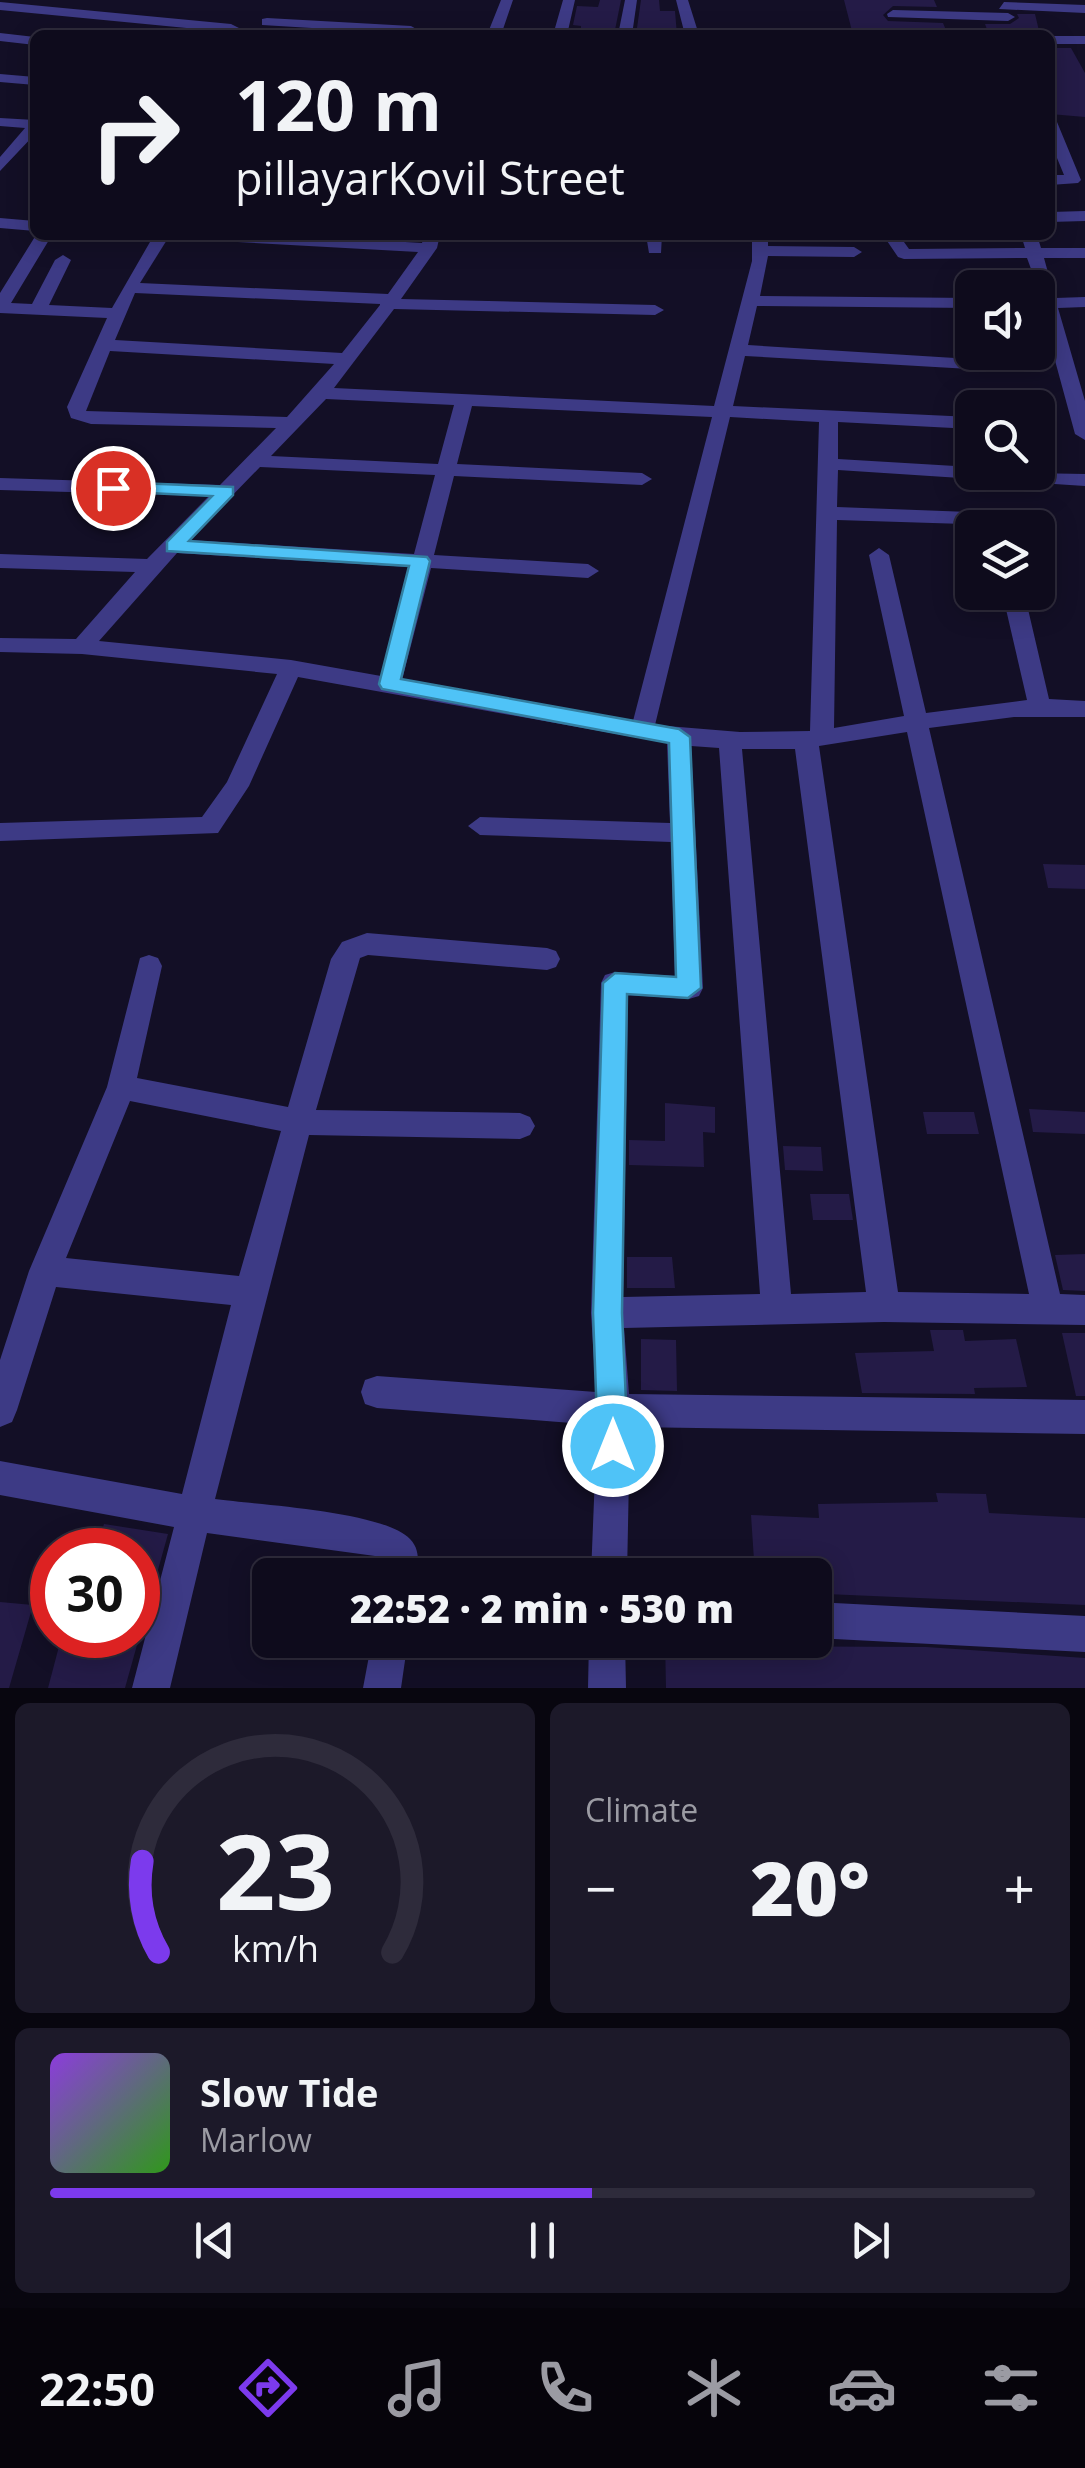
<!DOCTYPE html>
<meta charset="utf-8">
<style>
body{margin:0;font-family:"Open Sans",sans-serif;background:#1c1929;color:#f1f3f6;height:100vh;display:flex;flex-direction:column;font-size:38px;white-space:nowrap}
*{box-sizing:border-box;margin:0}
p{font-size:32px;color:#9b9ba3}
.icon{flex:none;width:55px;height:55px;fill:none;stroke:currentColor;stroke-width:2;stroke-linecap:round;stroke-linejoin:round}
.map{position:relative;height:1688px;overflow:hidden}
.drawer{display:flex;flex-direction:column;gap:15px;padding:15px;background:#08060f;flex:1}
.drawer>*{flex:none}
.top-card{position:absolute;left:30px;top:30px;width:1025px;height:210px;border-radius:15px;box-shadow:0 5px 25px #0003,0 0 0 2px #2e2b3b;background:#0e0b1c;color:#f1f3f6;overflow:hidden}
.fabs{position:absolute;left:955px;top:270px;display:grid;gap:20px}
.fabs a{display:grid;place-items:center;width:100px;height:100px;border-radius:15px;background:#0e0b1c;box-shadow:0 5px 25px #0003,0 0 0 2px #2e2b3b;font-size:50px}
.speed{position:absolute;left:30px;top:1528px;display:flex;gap:20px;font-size:50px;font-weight:700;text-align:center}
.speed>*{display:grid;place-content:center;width:130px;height:130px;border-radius:50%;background:#0e0b1c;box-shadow:0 5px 25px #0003,0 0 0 2px #2e2b3b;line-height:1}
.speed .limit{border:15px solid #d22;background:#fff;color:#111}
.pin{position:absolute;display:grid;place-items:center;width:85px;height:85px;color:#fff;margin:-42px;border:5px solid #fff;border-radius:50%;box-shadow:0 2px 10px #0007}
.me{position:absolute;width:110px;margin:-55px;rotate:0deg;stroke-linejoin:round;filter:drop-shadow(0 0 8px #0008)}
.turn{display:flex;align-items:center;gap:35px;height:210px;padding:0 40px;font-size:45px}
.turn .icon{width:130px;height:130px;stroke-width:2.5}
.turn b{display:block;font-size:70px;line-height:85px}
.big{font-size:75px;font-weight:800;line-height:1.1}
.drawer .widget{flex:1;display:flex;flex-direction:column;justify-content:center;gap:15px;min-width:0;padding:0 35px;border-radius:15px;background:#1c1929}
.drawer .dial{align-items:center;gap:0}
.dial svg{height:260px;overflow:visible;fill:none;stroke:#2e2b3b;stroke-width:7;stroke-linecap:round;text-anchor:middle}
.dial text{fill:#f1f3f6;stroke:none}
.song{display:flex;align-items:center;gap:30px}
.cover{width:120px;height:120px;border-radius:15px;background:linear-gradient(135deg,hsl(270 70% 55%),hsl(110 70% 35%))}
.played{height:10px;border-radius:5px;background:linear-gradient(90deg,#7c3aed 55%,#2e2b3b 55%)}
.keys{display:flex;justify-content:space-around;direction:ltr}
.heat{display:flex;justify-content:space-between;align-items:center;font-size:55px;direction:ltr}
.drawer .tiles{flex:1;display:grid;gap:15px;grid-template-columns:1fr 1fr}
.widget:last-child{grid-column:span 2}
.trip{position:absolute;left:252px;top:1558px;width:580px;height:100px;border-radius:15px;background:#0e0b1c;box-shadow:0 5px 25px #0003,0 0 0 2px #2e2b3b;font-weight:800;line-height:100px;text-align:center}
.tabs{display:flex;height:160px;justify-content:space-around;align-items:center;background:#06040b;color:#9b9ba3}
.tabs .icon{width:70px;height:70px}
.tabs .on{color:#7c3aed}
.tabs b{font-size:45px;color:#f1f3f6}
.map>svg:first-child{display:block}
.building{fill:#241b47}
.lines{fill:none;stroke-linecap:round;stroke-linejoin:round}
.minor{fill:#3d3a85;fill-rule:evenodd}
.route{fill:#4fc3f7;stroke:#337fa1;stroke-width:2.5}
</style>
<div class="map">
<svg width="1085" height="1688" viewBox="0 0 1085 1688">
<rect width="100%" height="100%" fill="#130f26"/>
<!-- building -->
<path class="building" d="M600,0H621L614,35H581V26L573,25L577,6L598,7Z
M641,0H659L660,11H675L677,35H636Z
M844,0H934L937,7L893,6L883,15L888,21L943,23L948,35H853Z
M1017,14H1035L1040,35H989L985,24H1010L1019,18Z
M1050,48H1071L1085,73V117L1050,114Z
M1043,864L1085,865V889L1048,888Z
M665,1103L715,1107V1133L703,1132L704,1167L629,1165V1140L665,1141Z
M1029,1109L1085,1112V1134L1033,1132Z
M923,1112H974L979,1134H927Z
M783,1146L821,1147L823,1171L785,1170Z
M810,1194H849L853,1220H813Z
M1085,1254V1291L1063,1290L1055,1255Z
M627,1257H672L675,1288H627Z
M930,1330H963L965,1341L1016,1339L1027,1387L974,1388L975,1394L862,1393L855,1353L934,1351Z
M1062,1333H1085V1396H1076Z
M641,1339L676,1340L677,1391L641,1390Z
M936,1493L986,1494L989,1513L1085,1518V1605L826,1594L824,1575H755L751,1515L819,1518L818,1504L938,1502Z
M104,1524L168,1534L125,1688H48L62,1635H138V1550H96Z
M0,1602L33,1605L9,1688H0Z
M665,1640L716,1641L717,1646L926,1647L1085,1658V1688H666Z"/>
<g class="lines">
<!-- minor -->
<path class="minor" d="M501,0H513L501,35H487Z
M563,0H575L567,35H553Z
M625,0H637L632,35H618Z
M676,0H688L699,35H685Z
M0,2L231,24L243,30L240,35H226L228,32L0,10Z
M1004,2L1085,5V13L999,9Z
M893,10L1008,13L1015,17L1008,21L888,17L887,14Z
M267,18L411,26L418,30L411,34L262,25V19Z
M0,33L35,37V45L0,41Z
M1050,36H1085V44H1050Z
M0,74L35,77V85L0,82Z
M0,118L35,120V134L0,171V157L25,128L0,126Z
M1050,118L1057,122L1081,180L1078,183L1050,185V175H1064L1050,141Z
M1085,211V221L1050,222V212Z
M0,218L35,221V231L0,228Z
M36,235H52L11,303L32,304L55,260L63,255L71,260L49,305L112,308L154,235H170L140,283L388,294L418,252L201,240L193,235H286L422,243L424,235H440L437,248L401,299L655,305L664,310L655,315L394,309L334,388L714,406L752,261V235H768V246L854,247L862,252L854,257L768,256L760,296L972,298V308L757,306L748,345L987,360L996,365L987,370L745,356L733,406L972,417V429L838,422V459L972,467V472L1085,474V486L838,470L837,507L996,513L1006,519L996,525L837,520L834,728L904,716L869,555L879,548L889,555L926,713L1027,700L1002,592H1024L1049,699L1085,701V717H1014L929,728L1060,1294L1085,1295V1325L884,1322L624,1328L629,1394L1085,1400V1434L630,1427L627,1575H591L597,1425L377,1408L365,1404L361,1392L365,1380L377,1376L596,1392L591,1313L601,983L605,975L615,972L675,976L671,842L480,835L468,826L480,817L670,823L667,743L298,677L249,786L218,833L0,841V823L202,817L227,782L277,674L82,654L0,652V638L76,639L135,572L0,568V554L147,559L209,496L0,490V478L220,485L276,428L91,424L71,418L67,407L107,318L0,313V293ZM135,293L380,304V305L342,353L115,340ZM110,351L334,364L287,417L86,411ZM326,399L454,405L438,464L271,456ZM472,406L712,417L633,721L402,680L431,568L588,578L599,571L588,564L434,555L454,476L642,485L652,479L642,473L457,464ZM730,417L819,422L810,731L740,732L655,725ZM260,467L435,475L414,554L189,540ZM177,553L410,567L381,676L291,660L99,641ZM907,732L1029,1294L898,1292L819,746ZM691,746L719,748L760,1294L623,1297L628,995L689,999L699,996L703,988ZM742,749H795L866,1292L791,1294Z
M646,235H662L661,253H649Z
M883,235H899L909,249L1025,248L1021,235H1037L1041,248H1085V258H1044L1055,298L1085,297V307L1058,308L1085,401V440L1075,434L1041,309H1038V288L1027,258L904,259L898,257Z
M367,933L547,948L556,951L560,959L556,967L547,970L368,955L360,958L316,1110L520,1113L530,1117L535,1126L530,1135L520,1139L309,1135L215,1499C259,1505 383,1511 410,1539C420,1549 418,1562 418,1575H382L383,1562L375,1556L207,1533L170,1688H132L174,1527L0,1495V1461L182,1494L231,1305L56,1287L17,1410L12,1422L0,1427V1360L29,1271L107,1087L140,958L149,955L158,958L162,966L137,1078L288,1107L331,959L342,942ZM130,1101L281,1131L239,1276L66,1258Z
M815,1602L1085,1616V1652L815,1638Z
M372,1640H408L401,1688H363Z
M589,1640H625L626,1688H588Z"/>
</g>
<!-- route -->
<path class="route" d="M113,482L233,487V495L189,541L427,557L430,561L401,679L679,729L690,737L701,988L688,998L627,994L622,1313L628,1446L624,1457L613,1462L602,1457L598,1446L593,1313L603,983L615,973L676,977L669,743L382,689L379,684L409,566L167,551V542L212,496L107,491V484Z"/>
</svg>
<div class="fabs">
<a><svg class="icon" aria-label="sound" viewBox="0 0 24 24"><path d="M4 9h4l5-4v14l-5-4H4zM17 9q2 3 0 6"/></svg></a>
<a><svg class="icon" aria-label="search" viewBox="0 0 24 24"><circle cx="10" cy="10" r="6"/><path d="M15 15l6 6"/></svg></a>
<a><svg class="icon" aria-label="layers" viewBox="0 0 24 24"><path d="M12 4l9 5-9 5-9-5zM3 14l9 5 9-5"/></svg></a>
</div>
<div class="speed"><div class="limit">30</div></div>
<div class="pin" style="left:113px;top:488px;background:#d93025"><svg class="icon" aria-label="arrive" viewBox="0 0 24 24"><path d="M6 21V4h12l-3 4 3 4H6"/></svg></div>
<svg class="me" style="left:613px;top:1446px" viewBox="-20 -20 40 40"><circle r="17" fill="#4fc3f7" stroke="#fff" stroke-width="3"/><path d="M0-11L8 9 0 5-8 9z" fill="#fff"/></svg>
<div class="trip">22:52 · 2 min · 530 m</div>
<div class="top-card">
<div class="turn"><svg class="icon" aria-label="right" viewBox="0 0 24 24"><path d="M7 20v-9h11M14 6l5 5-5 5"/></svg><div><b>120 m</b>pillayarKovil Street</div></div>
</div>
</div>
<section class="drawer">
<div class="tiles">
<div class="widget dial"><svg viewBox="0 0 100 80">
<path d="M14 69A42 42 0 1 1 86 69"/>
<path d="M14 69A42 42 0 0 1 9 41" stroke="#7c3aed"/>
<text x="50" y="56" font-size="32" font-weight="700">23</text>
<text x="50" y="72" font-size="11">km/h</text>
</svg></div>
<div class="widget"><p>Climate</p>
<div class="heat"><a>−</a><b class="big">20°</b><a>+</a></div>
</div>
<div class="widget">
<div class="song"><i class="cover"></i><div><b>Slow Tide</b><p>Marlow</p></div></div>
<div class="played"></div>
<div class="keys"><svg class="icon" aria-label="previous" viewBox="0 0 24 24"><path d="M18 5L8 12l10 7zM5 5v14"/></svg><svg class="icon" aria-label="pause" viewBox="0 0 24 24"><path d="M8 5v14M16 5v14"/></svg><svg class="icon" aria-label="next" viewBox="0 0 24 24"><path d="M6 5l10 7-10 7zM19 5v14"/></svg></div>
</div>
</div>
</section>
<nav class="tabs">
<b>22:50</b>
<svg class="icon on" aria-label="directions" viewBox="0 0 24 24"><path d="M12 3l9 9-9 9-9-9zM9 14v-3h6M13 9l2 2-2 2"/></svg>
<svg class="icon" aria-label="music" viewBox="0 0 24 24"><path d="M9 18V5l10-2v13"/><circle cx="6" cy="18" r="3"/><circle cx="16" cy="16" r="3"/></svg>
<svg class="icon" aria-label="phone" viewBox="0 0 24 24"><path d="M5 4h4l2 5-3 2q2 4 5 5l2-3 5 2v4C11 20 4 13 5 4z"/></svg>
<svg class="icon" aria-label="climate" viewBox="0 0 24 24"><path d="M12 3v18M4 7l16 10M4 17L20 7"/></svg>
<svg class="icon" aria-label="car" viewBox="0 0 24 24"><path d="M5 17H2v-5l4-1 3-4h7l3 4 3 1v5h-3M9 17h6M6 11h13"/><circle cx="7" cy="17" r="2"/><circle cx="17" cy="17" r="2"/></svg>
<svg class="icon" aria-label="filters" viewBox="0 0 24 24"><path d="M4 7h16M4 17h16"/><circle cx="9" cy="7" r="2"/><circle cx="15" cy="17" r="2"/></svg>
</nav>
